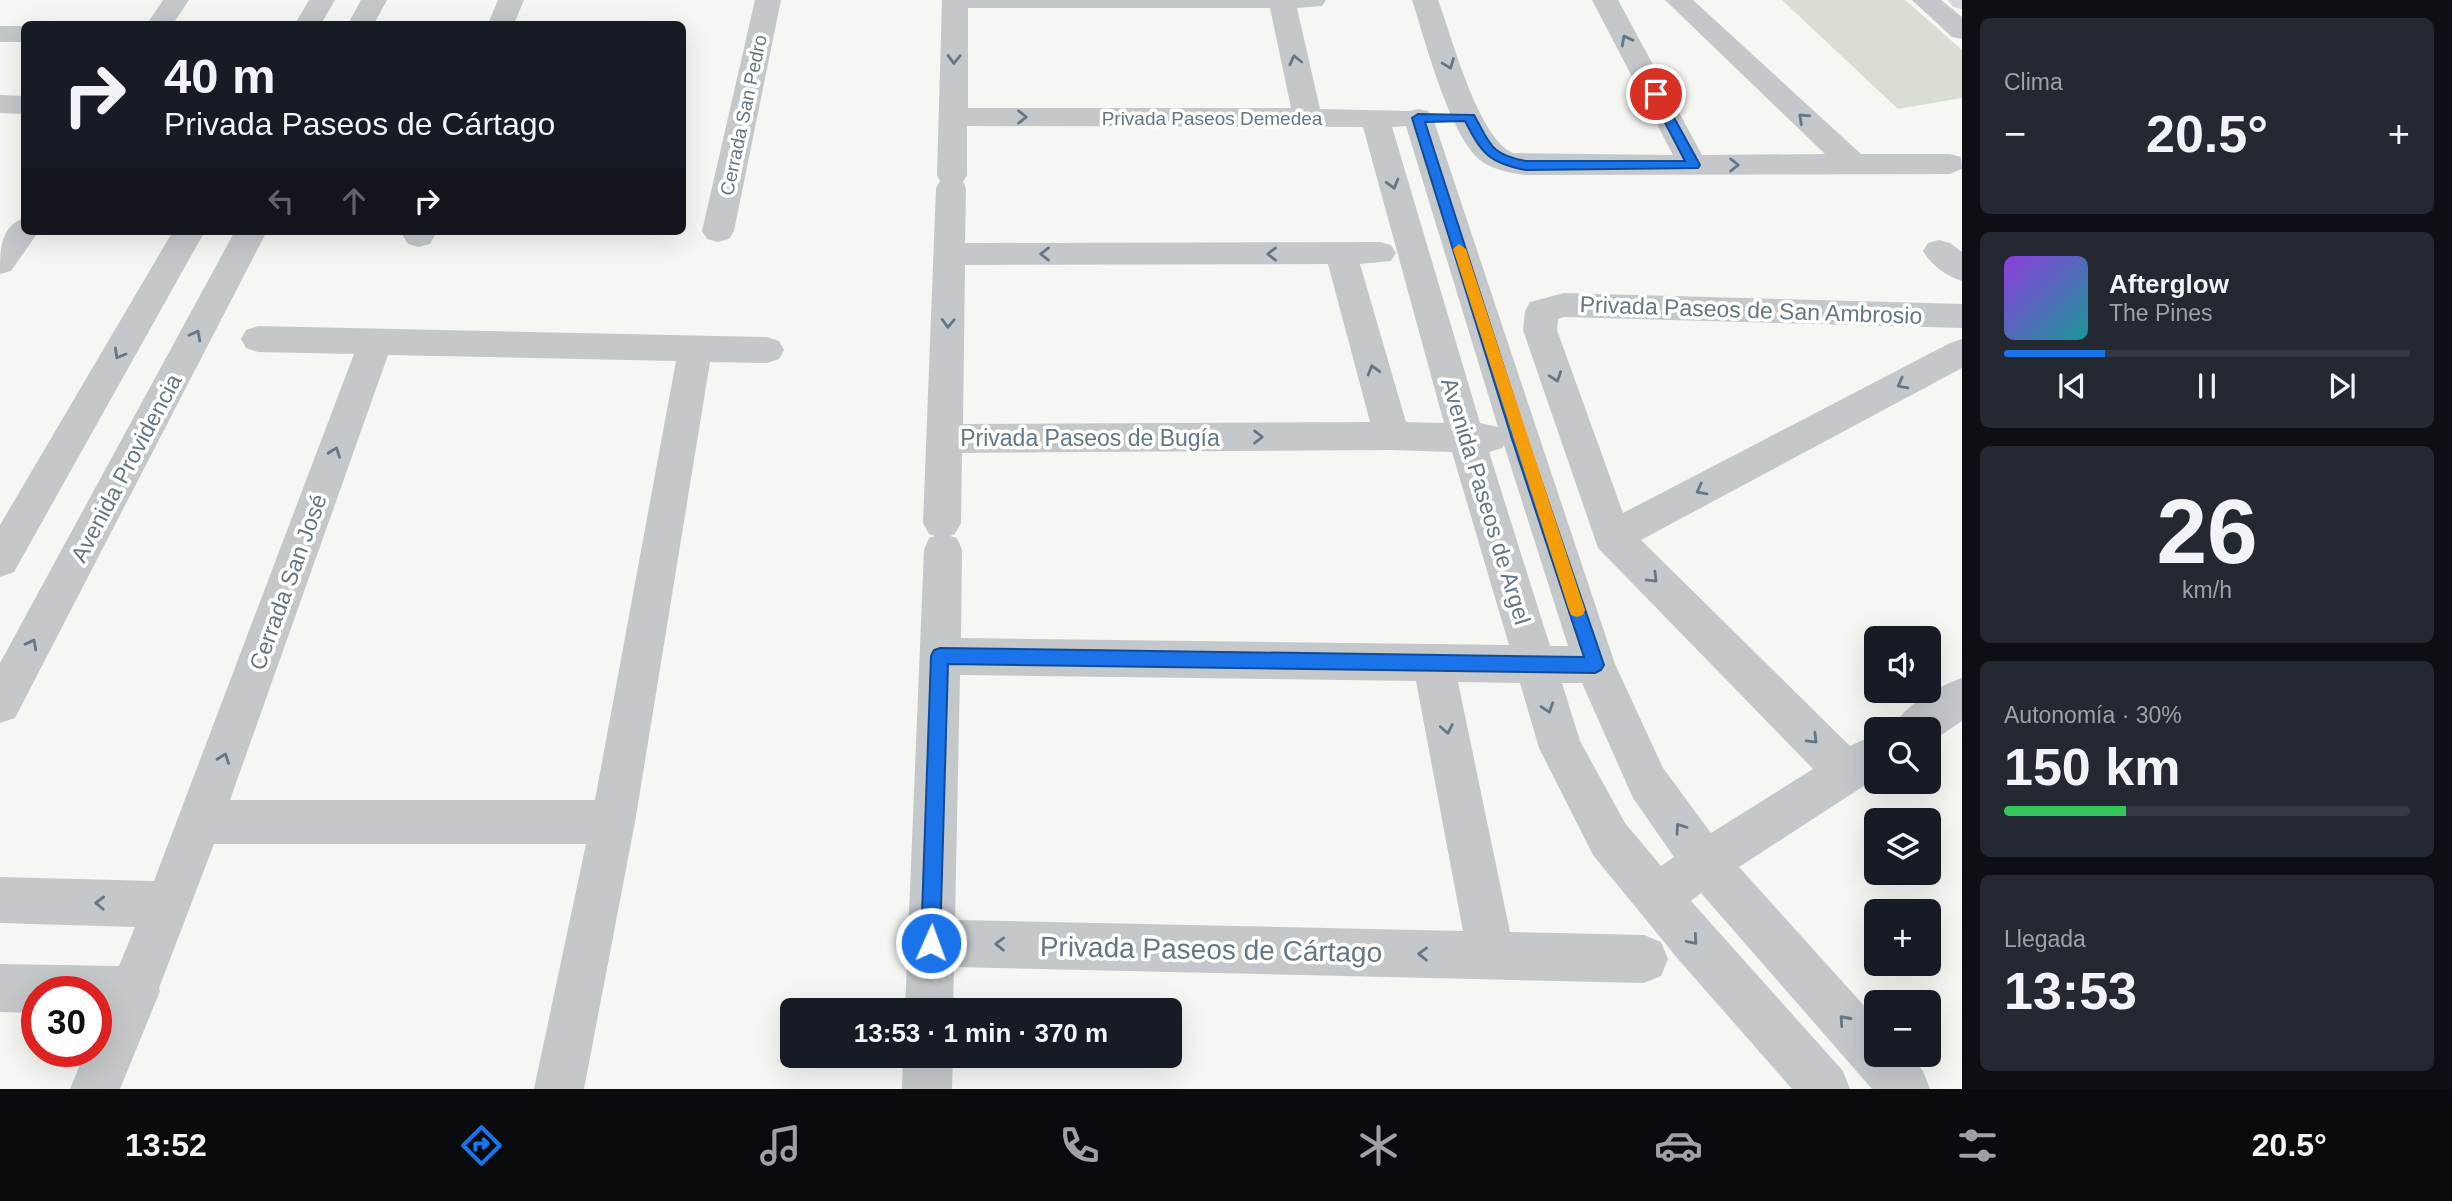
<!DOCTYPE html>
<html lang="es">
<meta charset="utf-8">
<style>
body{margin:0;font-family:Helvetica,sans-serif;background:#242831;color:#f1f3f6;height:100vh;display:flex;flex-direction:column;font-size:26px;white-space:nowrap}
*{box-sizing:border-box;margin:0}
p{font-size:23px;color:#9ea1a6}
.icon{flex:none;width:38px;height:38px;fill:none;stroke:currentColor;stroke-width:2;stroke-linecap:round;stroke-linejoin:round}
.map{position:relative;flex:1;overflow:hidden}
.drawer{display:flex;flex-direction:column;gap:18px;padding:18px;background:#0d0f14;width:490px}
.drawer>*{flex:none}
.top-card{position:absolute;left:21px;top:21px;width:665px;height:214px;border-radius:10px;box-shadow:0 7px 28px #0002;background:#171b24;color:#f1f3f6;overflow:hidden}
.tools{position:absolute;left:1864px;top:626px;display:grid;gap:14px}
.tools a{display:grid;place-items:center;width:77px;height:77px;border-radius:10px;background:#171b24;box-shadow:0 7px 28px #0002;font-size:35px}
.speed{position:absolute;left:21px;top:976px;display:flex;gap:14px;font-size:35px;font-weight:700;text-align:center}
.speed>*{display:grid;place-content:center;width:91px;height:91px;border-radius:50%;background:#171b24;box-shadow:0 7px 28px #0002;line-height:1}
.speed .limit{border:10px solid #d22;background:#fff;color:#111}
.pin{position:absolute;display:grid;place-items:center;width:60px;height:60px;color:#fff;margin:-30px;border:4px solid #fff;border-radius:50%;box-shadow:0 2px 7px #0007}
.me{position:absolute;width:77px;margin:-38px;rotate:2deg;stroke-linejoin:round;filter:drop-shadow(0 0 5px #0008)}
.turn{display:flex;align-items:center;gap:24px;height:147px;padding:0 28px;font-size:32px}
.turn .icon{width:91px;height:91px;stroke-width:2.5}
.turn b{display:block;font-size:49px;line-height:60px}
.lanes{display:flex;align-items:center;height:66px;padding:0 28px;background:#0003;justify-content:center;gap:35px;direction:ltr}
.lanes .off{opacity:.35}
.big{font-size:52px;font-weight:700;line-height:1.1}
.drawer .tile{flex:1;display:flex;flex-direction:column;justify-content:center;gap:10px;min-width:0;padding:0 24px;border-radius:10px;background:#242831}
.drawer .dial{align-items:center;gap:0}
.dial b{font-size:91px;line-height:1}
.song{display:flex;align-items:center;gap:21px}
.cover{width:84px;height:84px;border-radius:10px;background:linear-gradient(135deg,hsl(270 70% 55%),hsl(180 70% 35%))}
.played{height:7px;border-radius:4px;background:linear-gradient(90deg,#1a73e8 25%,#363941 25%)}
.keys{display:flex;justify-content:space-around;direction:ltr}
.heat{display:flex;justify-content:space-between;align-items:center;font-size:38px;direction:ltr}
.charge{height:10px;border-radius:5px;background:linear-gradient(90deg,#34c759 30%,#363941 0)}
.trip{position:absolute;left:780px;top:998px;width:402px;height:70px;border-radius:10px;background:#171b24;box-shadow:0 7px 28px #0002;font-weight:700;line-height:70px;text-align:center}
.menu{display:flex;height:112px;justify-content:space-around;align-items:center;background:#090b0e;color:#9ea1a6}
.menu .icon{width:49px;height:49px}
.menu .active{color:#1a73e8}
.menu b{font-size:32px;color:#f1f3f6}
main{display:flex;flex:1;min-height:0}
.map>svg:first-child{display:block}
.green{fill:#d8ded4}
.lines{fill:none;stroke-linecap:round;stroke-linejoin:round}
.minor{fill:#c4c8cb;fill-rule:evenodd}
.highway{fill:#d4d9dd;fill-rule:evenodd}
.oneway{stroke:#657785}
.route{fill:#1a73e8;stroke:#114b97;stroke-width:2}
.slow{fill:#f59e0b}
.labels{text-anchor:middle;stroke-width:7;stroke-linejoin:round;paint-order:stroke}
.far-street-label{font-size:19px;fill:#657785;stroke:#fff}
.street-label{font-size:23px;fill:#657785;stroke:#fff}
.near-street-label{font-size:28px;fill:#657785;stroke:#fff}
</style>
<main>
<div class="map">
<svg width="1962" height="1089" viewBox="0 0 1962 1089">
<rect width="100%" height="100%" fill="#f6f6f3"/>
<!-- green -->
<path class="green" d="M1782,0H1905L1962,50V98L1898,109Z"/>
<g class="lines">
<!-- minor -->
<path class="minor" d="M163,0H189L173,24H147Z
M309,0H335L321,24H295Z
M361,0H387L374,24H348Z
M498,0H524L514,24H488Z
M755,0H781L734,231L729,239L718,242L707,239L702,231Z
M942,0H1326L1322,6L1297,8L1320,109L1410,111L1418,109L1428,111L1433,118L1615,664L1663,768L1711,833L1813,769L1598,548L1523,330L1525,311L1530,302L1564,293L1962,304V328L1564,317L1558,319L1557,330L1623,513L1950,343L1962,339V368L1641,540L1850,746L1876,734V778L1739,867L1876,1019V1055H1909L1923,1071L1930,1089H1872L1701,893L1691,901L1843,1071L1850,1089H1792L1678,959L1593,855L1539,748L1520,683L1458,682L1510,932L1644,935L1661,942L1668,959L1661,976L1644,983L954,967L953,1010H905L924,550L929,538L935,536L929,534L923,523L936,188L940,181L937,175ZM968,8H1270L1291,108H968ZM967,126L1363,127L1444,423L1406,422L1360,264L1391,261L1396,253L1391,245L1380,242L965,243L966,188L963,182L967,175ZM1406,126L1498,427L1480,423L1392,127ZM1328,264L1370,422L963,424L965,265ZM1504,445L1568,646H1550L1489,452L1502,448ZM1392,450L1452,452L1509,645L961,638L962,550L957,538L950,536L955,534L961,523L962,453ZM960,675L1416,681L1463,931L955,920ZM1562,683H1582L1633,798L1674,857L1661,866L1625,823L1580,741Z
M1412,0H1438C1452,37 1478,138 1513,153L1673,155L1592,0H1618L1702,155L1825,154L1665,0H1693L1861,154H1950L1961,157L1962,169L1950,174L1526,175C1511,173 1492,170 1480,160C1449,134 1425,40 1412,0Z
M1912,0H1941L1962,17V39L1952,37Z
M0,26H24V42H0Z
M0,95L24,96V114L0,113Z
M24,218V231H39L11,271L0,274C0,251 0,226 24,218Z
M173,231H205L14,572L0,577V525Z
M235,231H267L15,718L0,723V663Z
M405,231H437L430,244L419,247L408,244L403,236Z
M1939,240L1950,243L1962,252V281C1946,276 1931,265 1923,251L1928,243Z
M258,326L767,337L779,341L784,350L779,359L767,363L710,362L635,822L584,1089H534L586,844H214L159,988L160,991L120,1089H70L85,1052H96V1023L100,1014H96V992H37V1013L0,1012V964L119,966L135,927L0,923V877L154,881L354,354L258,352L246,348L241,339L246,330ZM388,355L676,361L595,800H230Z
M1962,678V721L1928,744V730H1892C1903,705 1937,687 1962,678Z
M903,1055H953L952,1089H902Z"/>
<!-- highway -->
<path class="highway" d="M1948,0H1962V9L1953,7Z"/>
</g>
<!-- one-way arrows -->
<defs><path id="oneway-chevron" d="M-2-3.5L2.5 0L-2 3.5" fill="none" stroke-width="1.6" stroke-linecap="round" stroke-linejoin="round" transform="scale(1.75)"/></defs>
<g class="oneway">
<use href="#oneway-chevron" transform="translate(1626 40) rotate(-118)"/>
<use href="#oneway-chevron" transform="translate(954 59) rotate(91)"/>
<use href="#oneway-chevron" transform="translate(1295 60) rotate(-103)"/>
<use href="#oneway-chevron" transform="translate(1449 64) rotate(69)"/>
<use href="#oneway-chevron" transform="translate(1022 117)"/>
<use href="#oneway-chevron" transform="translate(1803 118) rotate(-137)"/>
<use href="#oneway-chevron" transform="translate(1734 165)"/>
<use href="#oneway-chevron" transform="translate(1393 184) rotate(74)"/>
<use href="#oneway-chevron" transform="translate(1045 254) rotate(180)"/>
<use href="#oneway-chevron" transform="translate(1272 254) rotate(180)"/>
<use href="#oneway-chevron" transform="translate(948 323) rotate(92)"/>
<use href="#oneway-chevron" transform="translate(196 335) rotate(-62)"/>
<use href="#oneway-chevron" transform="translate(119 354) rotate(120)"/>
<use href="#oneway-chevron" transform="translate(1373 370) rotate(-106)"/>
<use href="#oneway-chevron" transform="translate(1556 377) rotate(71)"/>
<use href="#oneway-chevron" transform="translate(1902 384) rotate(152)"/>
<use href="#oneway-chevron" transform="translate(1258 437)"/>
<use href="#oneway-chevron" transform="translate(335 452) rotate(-70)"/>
<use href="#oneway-chevron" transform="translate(1701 490) rotate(152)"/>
<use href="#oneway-chevron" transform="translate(1653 578) rotate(45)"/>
<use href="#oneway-chevron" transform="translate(32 644) rotate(-62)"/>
<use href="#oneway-chevron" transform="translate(1548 708) rotate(72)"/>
<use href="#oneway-chevron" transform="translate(1447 729) rotate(79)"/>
<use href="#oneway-chevron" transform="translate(1813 739) rotate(45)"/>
<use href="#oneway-chevron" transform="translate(224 758) rotate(-70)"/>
<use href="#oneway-chevron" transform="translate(1680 828) rotate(-125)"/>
<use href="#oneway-chevron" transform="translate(100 903) rotate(-178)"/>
<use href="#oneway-chevron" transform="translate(1693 940) rotate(49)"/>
<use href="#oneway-chevron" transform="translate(1000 944) rotate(-179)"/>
<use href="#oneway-chevron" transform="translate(1423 954) rotate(-179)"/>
<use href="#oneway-chevron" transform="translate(1844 1020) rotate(-132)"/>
</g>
<!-- route -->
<path class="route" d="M1656,91L1661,94L1700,165L1698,168L1526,170C1489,163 1482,154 1465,121L1425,122L1527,439L1604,665L1601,670L1595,673L948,664L940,943L938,949L931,952L924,949L921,943L931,656L934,650L940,648L1584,657L1512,439L1412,118L1418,114L1474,115C1490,143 1490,155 1526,161H1685L1650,94Z"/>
<!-- slow -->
<path class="slow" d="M1459,244L1466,249L1585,610L1583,615L1577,617L1571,615L1569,610L1453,249Z"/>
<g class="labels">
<!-- far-street labels -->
<g class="far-street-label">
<text transform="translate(743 115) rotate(-78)" y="7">Cerrada San Pedro</text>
<text x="1212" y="125">Privada Paseos Demedea</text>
</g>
<!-- street labels -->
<g class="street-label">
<text transform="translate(1751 310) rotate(2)" y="8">Privada Paseos de San Ambrosio</text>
<text x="1090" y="446">Privada Paseos de Bugía</text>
<text transform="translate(126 468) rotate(-62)" y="8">Avenida Providencia</text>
<text transform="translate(1486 501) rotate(73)" y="8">Avenida Paseos de Argel</text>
<text transform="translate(288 582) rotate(-70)" y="8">Cerrada San José</text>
</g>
<!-- near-street labels -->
<g class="near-street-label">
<text transform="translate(1211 949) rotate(1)" y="10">Privada Paseos de Cártago</text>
</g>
</g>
</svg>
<div class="tools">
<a><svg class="icon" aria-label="sound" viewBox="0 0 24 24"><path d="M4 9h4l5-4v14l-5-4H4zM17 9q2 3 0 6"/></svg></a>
<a><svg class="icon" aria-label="search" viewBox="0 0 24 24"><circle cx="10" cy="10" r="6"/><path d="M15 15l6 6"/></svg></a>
<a><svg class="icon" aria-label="layers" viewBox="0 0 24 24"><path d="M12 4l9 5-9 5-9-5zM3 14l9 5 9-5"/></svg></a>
<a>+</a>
<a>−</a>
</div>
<div class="speed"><div class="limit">30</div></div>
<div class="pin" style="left:1656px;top:94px;background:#d93025"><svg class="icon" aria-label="arrive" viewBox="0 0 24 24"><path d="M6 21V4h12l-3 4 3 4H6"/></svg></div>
<svg class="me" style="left:931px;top:943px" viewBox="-20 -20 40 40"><circle r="17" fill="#1a73e8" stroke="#fff" stroke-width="3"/><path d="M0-11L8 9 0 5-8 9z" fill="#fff"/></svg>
<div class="trip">13:53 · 1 min · 370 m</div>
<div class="top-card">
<div class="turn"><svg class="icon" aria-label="right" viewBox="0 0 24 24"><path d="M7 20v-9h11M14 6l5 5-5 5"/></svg><div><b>40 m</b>Privada Paseos de Cártago</div></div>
<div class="lanes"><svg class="icon off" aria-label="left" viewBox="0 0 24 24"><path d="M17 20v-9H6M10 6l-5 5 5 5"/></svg><svg class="icon off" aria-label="ahead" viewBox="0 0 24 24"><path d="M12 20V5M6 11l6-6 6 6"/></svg><svg class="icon" aria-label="right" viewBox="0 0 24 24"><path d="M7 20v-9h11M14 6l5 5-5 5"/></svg></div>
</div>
</div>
<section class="drawer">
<div class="tile"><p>Clima</p>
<div class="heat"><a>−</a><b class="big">20.5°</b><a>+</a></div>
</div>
<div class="tile">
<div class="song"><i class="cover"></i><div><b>Afterglow</b><p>The Pines</p></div></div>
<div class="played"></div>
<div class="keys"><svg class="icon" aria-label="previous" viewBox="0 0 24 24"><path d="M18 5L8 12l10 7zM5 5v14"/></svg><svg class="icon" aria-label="pause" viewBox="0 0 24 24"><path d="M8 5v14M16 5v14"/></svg><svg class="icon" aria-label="next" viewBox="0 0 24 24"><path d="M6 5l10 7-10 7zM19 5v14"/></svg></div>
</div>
<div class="tile dial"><b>26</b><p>km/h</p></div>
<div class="tile"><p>Autonomía · 30%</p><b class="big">150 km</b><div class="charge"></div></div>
<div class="tile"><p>Llegada</p><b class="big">13:53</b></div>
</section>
</main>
<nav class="menu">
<b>13:52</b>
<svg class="icon active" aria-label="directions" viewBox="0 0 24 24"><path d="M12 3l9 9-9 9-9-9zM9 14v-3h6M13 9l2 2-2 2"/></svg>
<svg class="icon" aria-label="music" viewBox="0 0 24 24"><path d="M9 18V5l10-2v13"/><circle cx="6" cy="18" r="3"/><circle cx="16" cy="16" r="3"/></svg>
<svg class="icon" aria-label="phone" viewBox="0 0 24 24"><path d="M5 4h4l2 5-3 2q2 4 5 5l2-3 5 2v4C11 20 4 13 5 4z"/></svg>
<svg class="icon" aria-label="climate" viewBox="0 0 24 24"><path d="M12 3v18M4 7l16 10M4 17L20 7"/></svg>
<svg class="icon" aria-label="car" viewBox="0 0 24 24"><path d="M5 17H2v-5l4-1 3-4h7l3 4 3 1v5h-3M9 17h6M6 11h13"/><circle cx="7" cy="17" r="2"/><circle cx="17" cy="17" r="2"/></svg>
<svg class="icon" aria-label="filters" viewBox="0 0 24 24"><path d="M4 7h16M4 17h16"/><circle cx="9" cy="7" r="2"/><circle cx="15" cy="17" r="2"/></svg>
<b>20.5°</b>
</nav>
